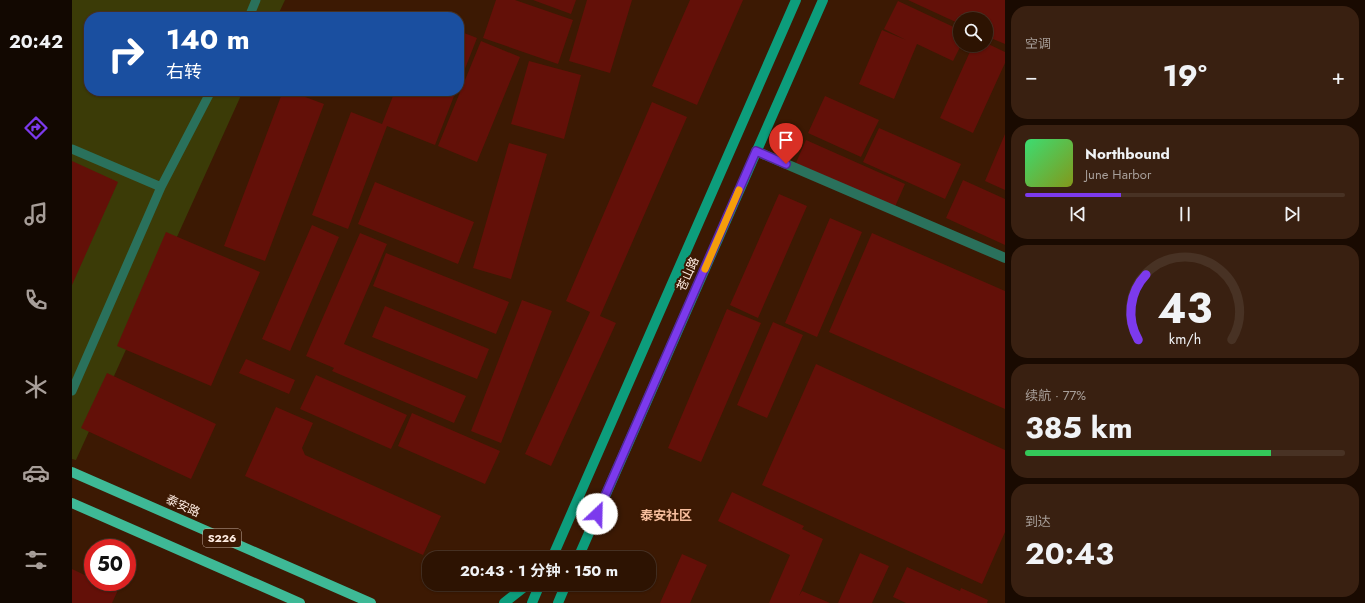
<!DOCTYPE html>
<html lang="zh">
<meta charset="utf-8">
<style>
body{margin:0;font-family:Jost,"Noto Sans SC",sans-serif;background:#392011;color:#f1f3f6;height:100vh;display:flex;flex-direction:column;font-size:15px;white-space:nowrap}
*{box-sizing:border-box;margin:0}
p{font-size:13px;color:#a79e99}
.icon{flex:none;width:22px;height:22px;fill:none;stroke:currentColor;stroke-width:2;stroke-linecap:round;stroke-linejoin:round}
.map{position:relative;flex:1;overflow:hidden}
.details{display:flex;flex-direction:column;gap:6px;padding:6px;background:#190a01;width:360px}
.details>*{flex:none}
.top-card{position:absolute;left:12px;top:12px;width:380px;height:84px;border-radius:16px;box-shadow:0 1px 3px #0004,0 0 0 1px #483224;background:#1a4fa0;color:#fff;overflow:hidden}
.controls{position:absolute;left:881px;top:12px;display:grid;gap:8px}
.controls a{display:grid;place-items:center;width:40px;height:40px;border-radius:50%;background:#2d1302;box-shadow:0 1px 3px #0004,0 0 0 1px #483224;font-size:20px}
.speed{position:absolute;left:12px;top:539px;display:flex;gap:8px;font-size:20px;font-weight:700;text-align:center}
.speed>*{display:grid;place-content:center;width:52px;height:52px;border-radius:50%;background:#2d1302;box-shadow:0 1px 3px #0004,0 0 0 1px #483224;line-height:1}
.speed .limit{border:6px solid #d22;background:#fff;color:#111}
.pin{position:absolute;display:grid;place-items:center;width:34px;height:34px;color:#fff;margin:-41px -17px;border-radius:50% 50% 50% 0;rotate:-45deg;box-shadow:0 0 4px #0007}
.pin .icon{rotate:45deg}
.me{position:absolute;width:44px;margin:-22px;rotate:24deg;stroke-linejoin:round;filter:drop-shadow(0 0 3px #0008)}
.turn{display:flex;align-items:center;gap:14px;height:84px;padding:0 16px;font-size:18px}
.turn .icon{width:52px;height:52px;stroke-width:2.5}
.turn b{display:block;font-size:28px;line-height:34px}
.big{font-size:30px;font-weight:700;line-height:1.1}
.details .widget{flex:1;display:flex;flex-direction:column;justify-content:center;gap:6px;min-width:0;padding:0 14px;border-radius:16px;background:#392011}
.details .dial{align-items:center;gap:0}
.dial svg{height:104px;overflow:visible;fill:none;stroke:#483224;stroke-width:7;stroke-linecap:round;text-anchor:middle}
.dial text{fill:#f1f3f6;stroke:none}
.song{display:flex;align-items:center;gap:12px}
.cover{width:48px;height:48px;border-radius:6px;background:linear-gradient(135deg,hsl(140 70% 55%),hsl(70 70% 35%))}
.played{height:4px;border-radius:2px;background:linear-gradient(90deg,#7c3aed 30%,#483224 30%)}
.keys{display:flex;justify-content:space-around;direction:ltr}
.heat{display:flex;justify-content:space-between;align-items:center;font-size:22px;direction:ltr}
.charge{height:6px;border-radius:3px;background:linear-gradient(90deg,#34c759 77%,#483224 0)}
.trip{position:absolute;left:350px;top:551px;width:234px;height:40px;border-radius:16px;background:#2d1302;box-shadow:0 1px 3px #0004,0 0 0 1px #483224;font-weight:700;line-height:40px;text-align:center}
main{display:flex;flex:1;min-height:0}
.tabs{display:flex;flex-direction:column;width:72px;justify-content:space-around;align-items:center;background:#120801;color:#a79e99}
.tabs .icon{width:28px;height:28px}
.tabs .current{color:#7c3aed}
.tabs b{font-size:18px;color:#f1f3f6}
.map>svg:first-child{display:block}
.green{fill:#3b3b07}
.building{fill:#631008}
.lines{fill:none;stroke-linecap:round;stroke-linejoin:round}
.service{stroke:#2a715c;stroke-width:9}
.minor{stroke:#2a715c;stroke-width:10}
.secondary{stroke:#0d9d7c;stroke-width:10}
.primary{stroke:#3eb996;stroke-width:10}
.route-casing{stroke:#51269a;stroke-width:10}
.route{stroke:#7c3aed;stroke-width:7}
.slow{stroke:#f59e0b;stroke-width:7}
.labels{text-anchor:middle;stroke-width:4;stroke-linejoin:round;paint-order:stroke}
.shield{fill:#3c1903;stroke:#c4ada0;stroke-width:1}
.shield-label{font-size:11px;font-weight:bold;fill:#ffede3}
.street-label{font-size:12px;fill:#ffede3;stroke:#3c1903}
.neighbourhood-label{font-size:13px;font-weight:bold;fill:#f7be9e;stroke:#3c1903}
</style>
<main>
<nav class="tabs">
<b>20:42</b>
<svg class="icon current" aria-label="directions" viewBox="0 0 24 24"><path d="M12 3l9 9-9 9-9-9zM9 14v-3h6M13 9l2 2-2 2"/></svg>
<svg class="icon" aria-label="music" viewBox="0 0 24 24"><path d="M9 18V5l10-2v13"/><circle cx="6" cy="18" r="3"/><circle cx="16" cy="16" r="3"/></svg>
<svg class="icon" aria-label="phone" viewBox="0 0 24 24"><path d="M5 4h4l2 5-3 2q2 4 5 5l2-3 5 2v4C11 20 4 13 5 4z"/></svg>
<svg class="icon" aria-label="climate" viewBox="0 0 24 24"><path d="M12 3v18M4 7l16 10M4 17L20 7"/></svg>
<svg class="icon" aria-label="car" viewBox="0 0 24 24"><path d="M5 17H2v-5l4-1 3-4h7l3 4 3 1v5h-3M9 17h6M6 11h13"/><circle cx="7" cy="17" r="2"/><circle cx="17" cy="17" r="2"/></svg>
<svg class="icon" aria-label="filters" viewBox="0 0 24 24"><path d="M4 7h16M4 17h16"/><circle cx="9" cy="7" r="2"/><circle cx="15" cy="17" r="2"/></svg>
</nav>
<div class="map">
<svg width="933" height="603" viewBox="0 0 933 603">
<rect width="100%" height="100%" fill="#3c1903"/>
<!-- green -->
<path class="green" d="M0,0H213L205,17H17V91H171L4,460L0,459Z"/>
<!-- building -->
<path class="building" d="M424,0H443L501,20L486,64L411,38Z
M461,0H504L499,14Z
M515,0H560L538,73L497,61Z
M618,0H671L625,105L580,86Z
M836,0H933V44L914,36V19H888V24Z
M826,1L888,30V45H889L881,61L845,44L822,99L787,84L810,30L834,40L812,29Z
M387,31L405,38L387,84Z
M409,41L448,57L405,162L366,146Z
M914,43L933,52V63L901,133L868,118L901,45H914Z
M457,61L509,75L492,139L439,124Z
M211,91H217L252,104L193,261L152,246Z
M323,91H384L363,145L315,126L276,229L240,215L279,112L310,124Z
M753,96L807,120L789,157L736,133Z
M580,102L615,117L528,316L544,323L479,466L453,454L518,312L494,301Z
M807,128L889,164L873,199L791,162Z
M933,134V190L913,181Z
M734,140L833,184L822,209L723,165Z
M437,143L475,154L439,279L401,268Z
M0,161L46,182L0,285Z
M891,180L933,199V245L874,218Z
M303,182L402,222L386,264L286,224Z
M707,194L735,206L686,318L658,305Z
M758,218L790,232L745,337L713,323Z
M240,225L267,237L218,351L190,339Z
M94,232L188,272L139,386L45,346Z
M288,233L315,244L272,344L394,396L382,423L260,371L262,368L234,356Z
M800,233L933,291V409L757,332Z
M314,253L437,302L424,334L301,286Z
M450,300L480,311L429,443L399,431Z
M313,306L417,349L405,379L300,337Z
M655,309L689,323L629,462L596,448Z
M701,322L731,335L695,418L665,405Z
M174,359L223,380L217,394L167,373Z
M744,364L933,450V532L910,584L690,485Z
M35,373L144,424L119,479L9,428Z
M244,375L335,415L319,449L228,409Z
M204,407L241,423L230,448L233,455L369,516L351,555L173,476Z
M340,413L428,451L413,484L326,446Z
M660,492L732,526L730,529L751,539L727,596L730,591L758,603H697L718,555L646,521Z
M788,553L817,566L800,603H766Z
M610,554L635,565L618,603H588Z
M835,567L888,591L889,588L916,600L915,603H834L821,597Z
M0,569L21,579V582H28L46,590L40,603H0Z"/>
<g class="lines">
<!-- service -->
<path class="service" d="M177,17L184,0
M0,149L89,187
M0,391L89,187L139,91"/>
<!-- minor -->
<path class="minor" d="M684,151L933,258"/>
<!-- secondary -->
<path class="secondary" d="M480,558L724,0
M506,558L751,0
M432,603L456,584
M460,603L468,584
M486,603L494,584"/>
<!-- primary -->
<path class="primary" d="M0,472L299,603
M0,503L228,603"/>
</g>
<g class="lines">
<defs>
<path id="route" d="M525,514L684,151L714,164"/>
</defs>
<!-- route casing -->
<use href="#route" class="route-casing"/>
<!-- route -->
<use href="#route" class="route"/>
<!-- slow -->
<path class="slow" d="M633,269L667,190"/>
</g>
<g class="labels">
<!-- shield labels -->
<rect class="shield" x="131" y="529" width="38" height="18" rx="3"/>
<g class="shield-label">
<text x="150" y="542">S226</text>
</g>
<!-- street labels -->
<g class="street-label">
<text transform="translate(616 274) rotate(-66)" y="4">苍山路</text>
<text transform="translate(111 506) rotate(24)" y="4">泰安路</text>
</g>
<!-- neighbourhood labels -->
<g class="neighbourhood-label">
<text x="594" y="520">泰安社区</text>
</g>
</g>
</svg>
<div class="controls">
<a><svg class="icon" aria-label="search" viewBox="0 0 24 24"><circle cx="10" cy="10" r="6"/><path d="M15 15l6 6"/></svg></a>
</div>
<div class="speed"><div class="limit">50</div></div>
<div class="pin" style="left:714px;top:164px;background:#d93025"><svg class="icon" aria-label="arrive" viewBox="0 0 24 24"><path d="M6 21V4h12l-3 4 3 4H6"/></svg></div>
<svg class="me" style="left:525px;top:514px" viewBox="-20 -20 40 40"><circle r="19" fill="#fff"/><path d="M0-13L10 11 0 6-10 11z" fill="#7c3aed"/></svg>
<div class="trip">20:43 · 1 分钟 · 150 m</div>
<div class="top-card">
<div class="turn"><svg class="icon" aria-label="right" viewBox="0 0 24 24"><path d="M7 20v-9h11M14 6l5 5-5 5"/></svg><div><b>140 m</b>右转</div></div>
</div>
</div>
<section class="details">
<div class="widget"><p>空调</p>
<div class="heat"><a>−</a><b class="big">19°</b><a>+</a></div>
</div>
<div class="widget">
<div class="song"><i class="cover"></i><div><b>Northbound</b><p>June Harbor</p></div></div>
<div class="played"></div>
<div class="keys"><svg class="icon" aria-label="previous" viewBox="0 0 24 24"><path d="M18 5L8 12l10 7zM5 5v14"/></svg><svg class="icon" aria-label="pause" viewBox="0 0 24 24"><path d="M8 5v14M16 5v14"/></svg><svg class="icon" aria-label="next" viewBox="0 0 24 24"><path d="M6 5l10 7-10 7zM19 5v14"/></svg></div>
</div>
<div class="widget dial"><svg viewBox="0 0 100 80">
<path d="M14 69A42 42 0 1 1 86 69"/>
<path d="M14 69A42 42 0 0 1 20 19" stroke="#7c3aed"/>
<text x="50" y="56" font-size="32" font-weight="700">43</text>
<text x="50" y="72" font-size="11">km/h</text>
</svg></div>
<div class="widget"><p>续航 · 77%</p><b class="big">385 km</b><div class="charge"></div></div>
<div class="widget"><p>到达</p><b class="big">20:43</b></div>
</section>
</main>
